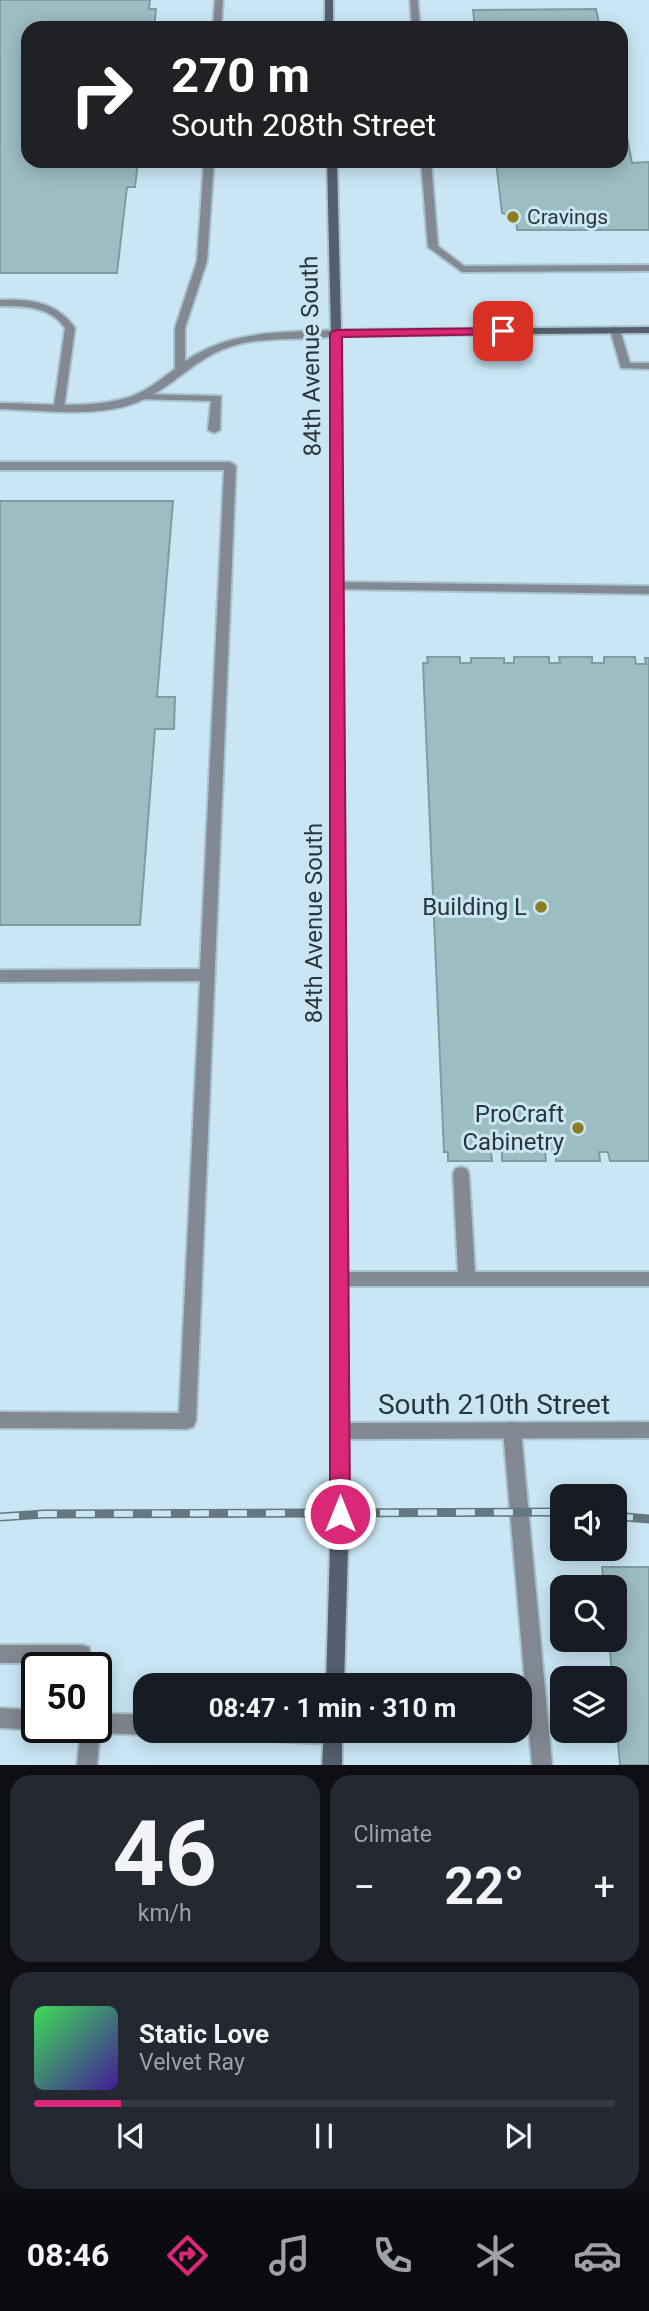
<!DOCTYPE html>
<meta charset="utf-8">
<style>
body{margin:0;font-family:Roboto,sans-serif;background:#242831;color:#f1f3f6;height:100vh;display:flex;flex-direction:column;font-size:26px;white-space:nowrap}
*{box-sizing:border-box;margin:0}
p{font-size:23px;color:#9ea1a6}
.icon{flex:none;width:38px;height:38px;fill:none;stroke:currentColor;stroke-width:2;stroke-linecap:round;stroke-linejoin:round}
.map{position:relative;height:1765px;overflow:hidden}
.panel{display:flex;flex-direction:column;gap:10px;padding:10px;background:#0d0f14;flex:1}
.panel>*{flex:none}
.hud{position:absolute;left:21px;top:21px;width:607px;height:147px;border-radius:21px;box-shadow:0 4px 18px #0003;background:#202124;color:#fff;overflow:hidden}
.controls{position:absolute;left:550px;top:1484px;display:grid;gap:14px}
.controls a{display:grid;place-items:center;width:77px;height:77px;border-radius:14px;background:#171b24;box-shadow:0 4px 18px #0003;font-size:35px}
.speed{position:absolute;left:21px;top:1652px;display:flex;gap:14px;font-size:35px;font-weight:700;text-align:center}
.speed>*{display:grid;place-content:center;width:91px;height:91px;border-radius:50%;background:#171b24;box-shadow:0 4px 18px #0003;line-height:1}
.speed .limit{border:4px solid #111;border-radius:10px;background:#fff;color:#111}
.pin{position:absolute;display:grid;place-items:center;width:60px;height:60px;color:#fff;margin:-30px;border-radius:14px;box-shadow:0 4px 10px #0006}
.me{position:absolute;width:77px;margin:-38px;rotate:0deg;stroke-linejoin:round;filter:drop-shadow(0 0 5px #0008)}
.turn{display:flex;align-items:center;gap:24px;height:147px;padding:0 35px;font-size:32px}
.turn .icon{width:91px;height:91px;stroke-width:2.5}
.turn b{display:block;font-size:49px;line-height:60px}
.big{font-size:52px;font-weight:700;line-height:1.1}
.panel .tile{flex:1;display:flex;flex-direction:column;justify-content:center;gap:10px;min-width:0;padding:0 24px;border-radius:21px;background:#242831}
.panel .dial{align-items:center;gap:0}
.dial b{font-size:91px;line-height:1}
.song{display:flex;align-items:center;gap:21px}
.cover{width:84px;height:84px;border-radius:10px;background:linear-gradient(135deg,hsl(130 70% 55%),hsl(260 70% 35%))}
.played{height:7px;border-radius:4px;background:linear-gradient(90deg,#db2777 15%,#363941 15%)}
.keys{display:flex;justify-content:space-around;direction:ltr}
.heat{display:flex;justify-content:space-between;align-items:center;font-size:38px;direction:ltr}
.panel .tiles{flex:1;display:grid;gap:10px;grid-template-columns:1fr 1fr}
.tile:last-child{grid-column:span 2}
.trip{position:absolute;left:133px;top:1673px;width:399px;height:70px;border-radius:21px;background:#171b24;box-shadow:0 4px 18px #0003;font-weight:700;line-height:70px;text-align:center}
.menu{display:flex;height:112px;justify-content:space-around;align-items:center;background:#090b0e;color:#9ea1a6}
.menu .icon{width:49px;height:49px}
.menu .active{color:#db2777}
.menu b{font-size:32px;color:#f1f3f6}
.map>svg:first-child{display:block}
.building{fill:#9cbdc2;stroke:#7d9da1;stroke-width:2}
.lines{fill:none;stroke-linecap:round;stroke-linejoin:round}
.lane-casing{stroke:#aac3d0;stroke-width:4}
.street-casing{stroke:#aac3d0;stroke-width:4}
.secondary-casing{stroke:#aac3d0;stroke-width:4}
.lane{fill:#828992;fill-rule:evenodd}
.street{fill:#828992;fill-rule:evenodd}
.secondary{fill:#565f6d;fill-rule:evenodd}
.rail-casing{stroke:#657780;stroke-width:9}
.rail{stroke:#cae6f5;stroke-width:6;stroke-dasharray:19;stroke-linecap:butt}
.route{fill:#db2777;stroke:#8e194d;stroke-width:2}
.poi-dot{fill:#8c7c22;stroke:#cae6f5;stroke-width:2.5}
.labels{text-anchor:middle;stroke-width:6;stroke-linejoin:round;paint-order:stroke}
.far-poi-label{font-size:21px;fill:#2b363c;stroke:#cae6f5;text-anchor:start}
.street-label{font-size:24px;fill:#2b363c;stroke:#cae6f5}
.poi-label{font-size:24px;fill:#2b363c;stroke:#cae6f5;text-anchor:end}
.near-street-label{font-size:28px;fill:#2b363c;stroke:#cae6f5}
</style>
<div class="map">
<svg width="649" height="1765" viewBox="0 0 649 1765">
<rect width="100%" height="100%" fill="#cae6f5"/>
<!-- building -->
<path class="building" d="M0,0H150L149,9H156L154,28H28V161H138L135,187H127L117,273H0Z
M596,9L600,28H475L473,10Z
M621,106L632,163L649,162V230H517L516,219L502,213L496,161H621Z
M0,501H173L157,697H175L174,729H155L140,925H0Z
M427,657H460V663H471V658H504V663H514V657H549V663H560L559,657H592V663H604V657H635L636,664H646L645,658H649V1161H610L608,1152H599L600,1161H556V1151H545L546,1161H502V1152H491L492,1161H448V1152H444L423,663H428Z
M602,1567H649V1765H620L609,1640H614V1587H604Z"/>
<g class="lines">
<defs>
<path id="lane" d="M215,0H223L221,28H213Z
M410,0H418L420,28H412Z
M204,161H214L207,261L185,328V368L180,371L175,368V328L197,261Z
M421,161H431L438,246L464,266L649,265V271L462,272L428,247Z
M0,300C30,299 57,302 75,328L64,408L60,409L54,406L65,328C50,306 24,306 0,306Z
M615,327L620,330L630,363H649V369L621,368L610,330Z
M140,394L221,396L220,430L214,433L208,430L211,401L136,399V395Z
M0,462H230L236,466L196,1421L193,1427L187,1429L0,1428V1412L179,1413L200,981L0,982V970L200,969L224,470H0Z
M337,582L649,586V594L333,589L331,586Z
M461,1167L467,1169L469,1174L475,1272H649V1286H339L333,1284L331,1279L333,1274L339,1272H458L453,1174L455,1169Z
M512,1422L518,1424L521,1430L552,1765H532L503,1430L506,1424Z
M0,1645H82L89,1647L93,1668H75L74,1663H0Z
M0,1708L37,1710V1727H43L37,1730L0,1728Z
M96,1713L145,1715V1731H152L145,1735L100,1733L97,1765H77L81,1727H96Z
M262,1731H341L343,1734L340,1741L333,1744L272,1741L265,1738Z"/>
<path id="street" d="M336,330L341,333L340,335C303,342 265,335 229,347C197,358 176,383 147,398C104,420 47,410 0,409V403C40,403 84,409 123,399C151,392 171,369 195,355C237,330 289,332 336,330Z
M649,1422V1438L340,1439L334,1437L331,1431L334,1425L340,1423Z"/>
<path id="secondary" d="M325,0H333V28H325Z
M327,161H337L341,330L649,327V333L341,336L349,1514L344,1685H326L331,1514V333Z
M324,1731H342V1765H322Z"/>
</defs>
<!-- lane casing -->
<use href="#lane" class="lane-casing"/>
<!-- street casing -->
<use href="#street" class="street-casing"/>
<!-- secondary casing -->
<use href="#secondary" class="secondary-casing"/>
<!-- lane -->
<use href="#lane" class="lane"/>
<!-- street -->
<use href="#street" class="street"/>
<!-- secondary -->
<use href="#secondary" class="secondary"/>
<defs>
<path id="rail" d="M614,1516L649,1519
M0,1517L44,1514L562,1512"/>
</defs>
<!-- rail casing -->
<use href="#rail" class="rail-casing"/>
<!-- rail -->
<use href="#rail" class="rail"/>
</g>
<!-- route -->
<path class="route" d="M503,328L510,331L508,334L342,337L350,1514L347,1521L340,1524L333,1521L330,1514V333L336,330Z"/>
<!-- markers -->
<g class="poi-dot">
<circle cx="513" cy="217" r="7"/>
<circle cx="541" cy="907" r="7"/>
<circle cx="578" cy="1128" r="7"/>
</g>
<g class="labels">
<!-- far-poi labels -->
<g class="far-poi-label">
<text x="527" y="224">Cravings</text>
</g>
<!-- street labels -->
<g class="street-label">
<text transform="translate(311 356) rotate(-91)" y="8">84th Avenue South</text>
<text transform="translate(314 923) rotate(-90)" y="8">84th Avenue South</text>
</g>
<!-- poi labels -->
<g class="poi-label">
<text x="527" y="915">Building L</text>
<text x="564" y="1122">ProCraft<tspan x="564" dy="28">Cabinetry</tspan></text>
</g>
<!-- near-street labels -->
<g class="near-street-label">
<text x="494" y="1414">South 210th Street</text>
</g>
</g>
</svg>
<div class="controls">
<a><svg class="icon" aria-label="sound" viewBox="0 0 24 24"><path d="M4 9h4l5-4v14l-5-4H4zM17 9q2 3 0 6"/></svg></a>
<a><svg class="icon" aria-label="search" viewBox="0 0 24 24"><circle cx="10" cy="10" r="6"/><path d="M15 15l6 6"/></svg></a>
<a><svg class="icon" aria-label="layers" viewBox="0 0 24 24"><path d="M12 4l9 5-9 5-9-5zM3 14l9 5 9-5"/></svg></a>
</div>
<div class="speed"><div class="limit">50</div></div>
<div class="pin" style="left:503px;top:331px;background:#d93025"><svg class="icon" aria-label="arrive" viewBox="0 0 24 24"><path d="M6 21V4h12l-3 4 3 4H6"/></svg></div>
<svg class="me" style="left:340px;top:1514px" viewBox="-20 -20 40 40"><circle r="17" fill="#db2777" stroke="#fff" stroke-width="3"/><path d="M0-11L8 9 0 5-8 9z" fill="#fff"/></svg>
<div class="trip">08:47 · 1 min · 310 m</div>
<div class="hud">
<div class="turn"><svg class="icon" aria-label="right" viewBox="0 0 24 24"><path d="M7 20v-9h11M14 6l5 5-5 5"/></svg><div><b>270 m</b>South 208th Street</div></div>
</div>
</div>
<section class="panel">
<div class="tiles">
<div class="tile dial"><b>46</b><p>km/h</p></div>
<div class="tile"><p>Climate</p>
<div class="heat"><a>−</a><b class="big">22°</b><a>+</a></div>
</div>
<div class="tile">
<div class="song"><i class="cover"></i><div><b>Static Love</b><p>Velvet Ray</p></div></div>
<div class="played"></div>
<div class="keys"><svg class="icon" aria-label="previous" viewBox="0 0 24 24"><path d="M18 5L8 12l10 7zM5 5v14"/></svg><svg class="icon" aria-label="pause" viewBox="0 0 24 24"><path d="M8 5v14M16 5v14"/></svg><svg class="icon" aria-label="next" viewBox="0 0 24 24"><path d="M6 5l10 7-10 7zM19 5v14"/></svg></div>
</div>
</div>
</section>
<nav class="menu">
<b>08:46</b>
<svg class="icon active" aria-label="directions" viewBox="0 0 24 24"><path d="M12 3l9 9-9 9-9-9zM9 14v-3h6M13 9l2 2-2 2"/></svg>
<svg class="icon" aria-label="music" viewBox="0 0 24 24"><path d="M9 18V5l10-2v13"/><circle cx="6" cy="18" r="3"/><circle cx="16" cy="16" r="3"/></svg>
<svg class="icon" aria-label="phone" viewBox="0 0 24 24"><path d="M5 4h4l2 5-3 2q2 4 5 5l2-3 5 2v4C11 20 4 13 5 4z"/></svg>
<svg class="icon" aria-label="climate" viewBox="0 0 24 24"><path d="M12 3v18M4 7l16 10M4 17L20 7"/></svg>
<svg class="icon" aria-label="car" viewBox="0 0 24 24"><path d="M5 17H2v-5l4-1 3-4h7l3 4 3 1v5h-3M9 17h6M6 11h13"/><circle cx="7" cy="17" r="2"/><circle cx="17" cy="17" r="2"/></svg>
</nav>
